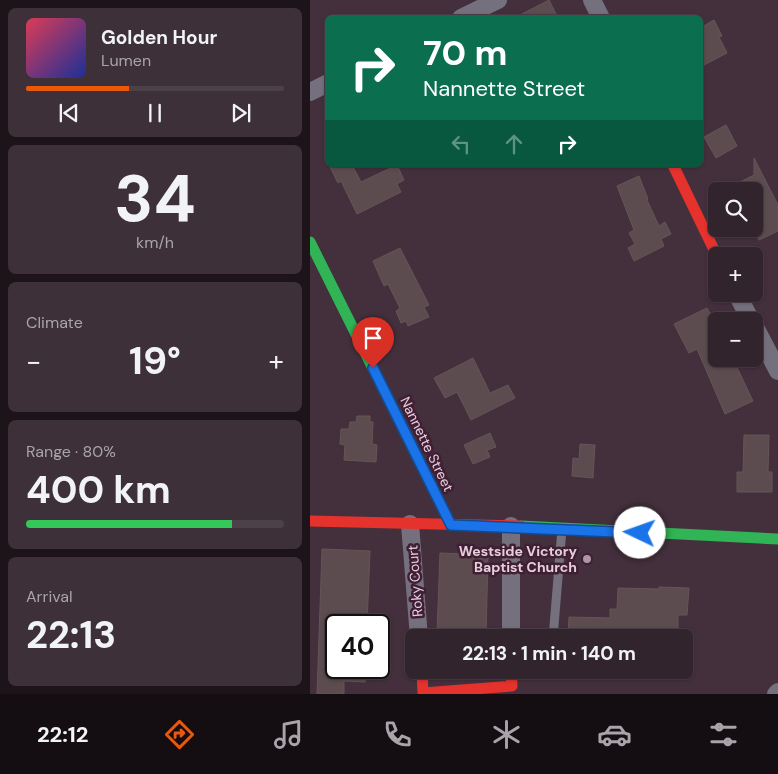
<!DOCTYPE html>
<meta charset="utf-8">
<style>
body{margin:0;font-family:"DM Sans",sans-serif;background:#3d3039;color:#f1f3f6;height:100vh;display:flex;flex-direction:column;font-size:19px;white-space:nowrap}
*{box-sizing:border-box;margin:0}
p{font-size:16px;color:#a8a4aa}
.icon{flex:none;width:28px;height:28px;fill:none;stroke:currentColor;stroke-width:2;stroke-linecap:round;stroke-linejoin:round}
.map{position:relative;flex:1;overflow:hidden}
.side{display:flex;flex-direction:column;gap:8px;padding:8px;background:#1c1419;width:310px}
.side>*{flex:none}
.hud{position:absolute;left:15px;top:15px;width:378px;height:152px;border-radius:8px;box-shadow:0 1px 4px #0004,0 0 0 1px #4d4149;background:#0b6e4f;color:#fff;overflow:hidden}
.controls{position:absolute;left:398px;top:182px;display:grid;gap:10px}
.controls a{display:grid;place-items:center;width:55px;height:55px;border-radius:8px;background:#32242d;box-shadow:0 1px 4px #0004,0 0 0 1px #4d4149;font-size:25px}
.speed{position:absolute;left:15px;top:614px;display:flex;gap:10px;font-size:25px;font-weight:700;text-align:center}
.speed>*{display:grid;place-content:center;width:65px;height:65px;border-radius:50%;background:#32242d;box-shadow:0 1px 4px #0004,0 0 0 1px #4d4149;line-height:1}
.speed .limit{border:2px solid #111;border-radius:8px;background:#fff;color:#111}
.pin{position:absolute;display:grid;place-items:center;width:42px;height:42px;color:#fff;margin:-51px -21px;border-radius:50% 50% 50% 0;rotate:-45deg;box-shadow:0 0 5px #0007}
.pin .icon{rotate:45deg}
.me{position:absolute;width:55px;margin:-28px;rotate:273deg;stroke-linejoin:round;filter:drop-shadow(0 0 4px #0008)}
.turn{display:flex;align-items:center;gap:18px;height:105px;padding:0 15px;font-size:22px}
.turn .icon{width:65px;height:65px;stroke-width:2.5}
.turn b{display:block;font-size:35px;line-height:42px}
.lanes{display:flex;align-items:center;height:48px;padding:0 15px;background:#0003;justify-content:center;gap:25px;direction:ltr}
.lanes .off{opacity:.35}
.big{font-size:38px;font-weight:700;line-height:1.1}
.side .tile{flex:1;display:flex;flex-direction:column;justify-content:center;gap:8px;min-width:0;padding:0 18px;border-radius:8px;background:#3d3039}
.side .dial{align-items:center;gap:0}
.dial b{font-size:65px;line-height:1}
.song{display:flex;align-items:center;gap:15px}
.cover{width:60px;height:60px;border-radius:8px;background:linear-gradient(135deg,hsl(350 70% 55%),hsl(230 70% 35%))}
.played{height:5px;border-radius:2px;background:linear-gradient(90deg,#ea580c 40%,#4d4149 40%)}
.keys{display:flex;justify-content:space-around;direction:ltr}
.heat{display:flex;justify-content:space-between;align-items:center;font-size:28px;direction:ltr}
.charge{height:8px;border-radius:4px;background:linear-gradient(90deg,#34c759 80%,#4d4149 0)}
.trip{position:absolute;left:95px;top:629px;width:288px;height:50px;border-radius:8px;background:#32242d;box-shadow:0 1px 4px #0004,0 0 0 1px #4d4149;font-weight:700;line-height:50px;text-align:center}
.dock{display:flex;height:80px;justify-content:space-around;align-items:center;background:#140e12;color:#a8a4aa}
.dock .icon{width:35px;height:35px}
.dock .on{color:#ea580c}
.dock b{font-size:22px;color:#f1f3f6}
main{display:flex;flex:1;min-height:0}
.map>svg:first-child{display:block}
.building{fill:#5c4c4f;stroke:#665557}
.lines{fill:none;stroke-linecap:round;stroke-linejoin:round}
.lane{stroke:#75707d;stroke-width:9}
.street{stroke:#75707d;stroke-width:18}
.fast{stroke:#30b455;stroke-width:11}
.jam{stroke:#e5322d;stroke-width:11}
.route-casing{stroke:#114b97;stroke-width:12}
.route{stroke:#1a73e8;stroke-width:9}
.poi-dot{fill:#ad97a4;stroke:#401e34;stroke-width:2}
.labels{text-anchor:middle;stroke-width:5;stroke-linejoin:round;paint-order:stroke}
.street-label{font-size:14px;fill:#e6cfdc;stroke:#401e34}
.poi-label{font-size:14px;font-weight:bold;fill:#e6cfdc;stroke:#401e34;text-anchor:end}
</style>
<main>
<section class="side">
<div class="tile">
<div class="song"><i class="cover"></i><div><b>Golden Hour</b><p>Lumen</p></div></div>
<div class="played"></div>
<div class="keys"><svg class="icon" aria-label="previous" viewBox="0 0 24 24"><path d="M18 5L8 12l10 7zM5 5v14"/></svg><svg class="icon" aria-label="pause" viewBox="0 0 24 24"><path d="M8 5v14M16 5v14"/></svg><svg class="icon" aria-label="next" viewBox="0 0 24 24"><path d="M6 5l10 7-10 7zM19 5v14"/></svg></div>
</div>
<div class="tile dial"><b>34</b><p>km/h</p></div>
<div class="tile"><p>Climate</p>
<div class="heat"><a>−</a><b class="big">19°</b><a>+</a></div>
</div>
<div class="tile"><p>Range · 80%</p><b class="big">400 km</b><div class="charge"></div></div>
<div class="tile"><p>Arrival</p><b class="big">22:13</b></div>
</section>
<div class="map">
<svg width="468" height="694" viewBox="0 0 468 694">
<rect width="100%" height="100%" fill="#43303c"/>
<!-- building -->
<path class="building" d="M239,0L248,18H204Z
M404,20L412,36L409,37L417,53L390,67V28Z
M416,125L427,146L406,158L394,137Z
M444,158L468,205V231L449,240L444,229V191H412L444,175Z
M19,165H42L51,182L87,165L94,180L87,184L91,192L47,214L31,181L28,183Z
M329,176L338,199L337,200L349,226L355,222L361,234L351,239L354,246L324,261L318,248L325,244L319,233L324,230L307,186Z
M90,248L119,305L114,307L119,317L98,326L96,321L91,323L86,311L90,308L78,284L74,286L63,261Z
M397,308L402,317L406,315V359H423L443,401L415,414L387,349L379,353L364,324Z
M163,358L180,393L198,385L205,398L161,420L147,392L135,398L124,378Z
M47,416H60V422H63L62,444L67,445L66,462L34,460L35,445L30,444L31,429H39L40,422H46Z
M180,433L186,447L177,450L180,457L163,464L154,445Z
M434,435H459L458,472H462V492H427V472H433Z
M270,444L285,445L283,478L262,476L263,458L269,459Z
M12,549L60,551L57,625H26V668H56L55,682L34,681V694H7Z
M130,553L178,555L176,636L127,634Z
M349,587L379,588L377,615H368V638H258L259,617L300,618V609H307L308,588L349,589Z
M126,670H174V674L127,678Z"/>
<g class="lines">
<!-- lane -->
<path class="lane" d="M243,638L252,529"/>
<!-- street -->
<path class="street" d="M282,0L291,18
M151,18L188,0
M0,92L18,83
M427,294L441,321
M444,325L468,371
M100,524L109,638
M201,526V638
M466,694L468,692"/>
<!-- fast -->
<path class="fast" d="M0,242L141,525
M211,526L468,539"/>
<!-- jam -->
<path class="jam" d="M363,165L407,256
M0,521L211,526
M112,670L113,693L202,686L201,670"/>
</g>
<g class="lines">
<defs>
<path id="route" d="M63,368L141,525L330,533"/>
</defs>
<!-- route casing -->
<use href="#route" class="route-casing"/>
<!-- route -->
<use href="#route" class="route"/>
</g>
<!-- markers -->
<circle class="poi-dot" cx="277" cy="559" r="5"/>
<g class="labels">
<!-- street labels -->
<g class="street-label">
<text transform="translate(117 444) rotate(64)" y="5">Nannette Street</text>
<text transform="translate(105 581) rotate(-94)" y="5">Roky Court</text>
</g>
<!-- poi labels -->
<g class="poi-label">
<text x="267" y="556">Westside Victory<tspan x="267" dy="16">Baptist Church</tspan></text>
</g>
</g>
</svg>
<div class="controls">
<a><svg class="icon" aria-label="search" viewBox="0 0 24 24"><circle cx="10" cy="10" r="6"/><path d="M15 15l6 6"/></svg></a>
<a>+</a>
<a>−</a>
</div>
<div class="speed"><div class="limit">40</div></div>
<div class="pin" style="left:63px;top:368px;background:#d93025"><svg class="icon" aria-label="arrive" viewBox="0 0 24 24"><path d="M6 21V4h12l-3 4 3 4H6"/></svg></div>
<svg class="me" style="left:330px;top:533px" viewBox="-20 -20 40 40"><circle r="19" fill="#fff"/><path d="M0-13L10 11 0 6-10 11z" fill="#1a73e8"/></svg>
<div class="trip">22:13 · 1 min · 140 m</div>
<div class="hud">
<div class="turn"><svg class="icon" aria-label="right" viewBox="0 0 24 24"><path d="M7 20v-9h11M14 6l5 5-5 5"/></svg><div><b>70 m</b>Nannette Street</div></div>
<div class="lanes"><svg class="icon off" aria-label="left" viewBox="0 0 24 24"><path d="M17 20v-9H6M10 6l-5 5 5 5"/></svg><svg class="icon off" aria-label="ahead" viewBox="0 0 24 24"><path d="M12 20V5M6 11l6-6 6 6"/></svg><svg class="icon" aria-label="right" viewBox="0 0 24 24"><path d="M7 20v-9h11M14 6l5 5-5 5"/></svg></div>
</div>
</div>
</main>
<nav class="dock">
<b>22:12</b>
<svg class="icon on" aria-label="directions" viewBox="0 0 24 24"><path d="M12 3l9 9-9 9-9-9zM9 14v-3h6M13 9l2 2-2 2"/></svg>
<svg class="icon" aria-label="music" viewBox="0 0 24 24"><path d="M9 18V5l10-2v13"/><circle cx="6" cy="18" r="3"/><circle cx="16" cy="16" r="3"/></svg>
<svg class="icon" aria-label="phone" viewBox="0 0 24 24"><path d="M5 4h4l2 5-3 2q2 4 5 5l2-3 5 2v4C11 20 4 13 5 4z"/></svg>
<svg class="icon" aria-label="climate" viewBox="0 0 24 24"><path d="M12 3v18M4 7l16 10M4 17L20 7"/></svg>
<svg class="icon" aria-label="car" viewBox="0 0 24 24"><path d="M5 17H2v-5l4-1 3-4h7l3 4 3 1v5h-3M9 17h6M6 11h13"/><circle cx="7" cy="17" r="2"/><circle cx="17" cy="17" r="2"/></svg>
<svg class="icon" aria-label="filters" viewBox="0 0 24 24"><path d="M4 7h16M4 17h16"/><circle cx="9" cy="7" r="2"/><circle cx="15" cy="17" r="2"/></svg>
</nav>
